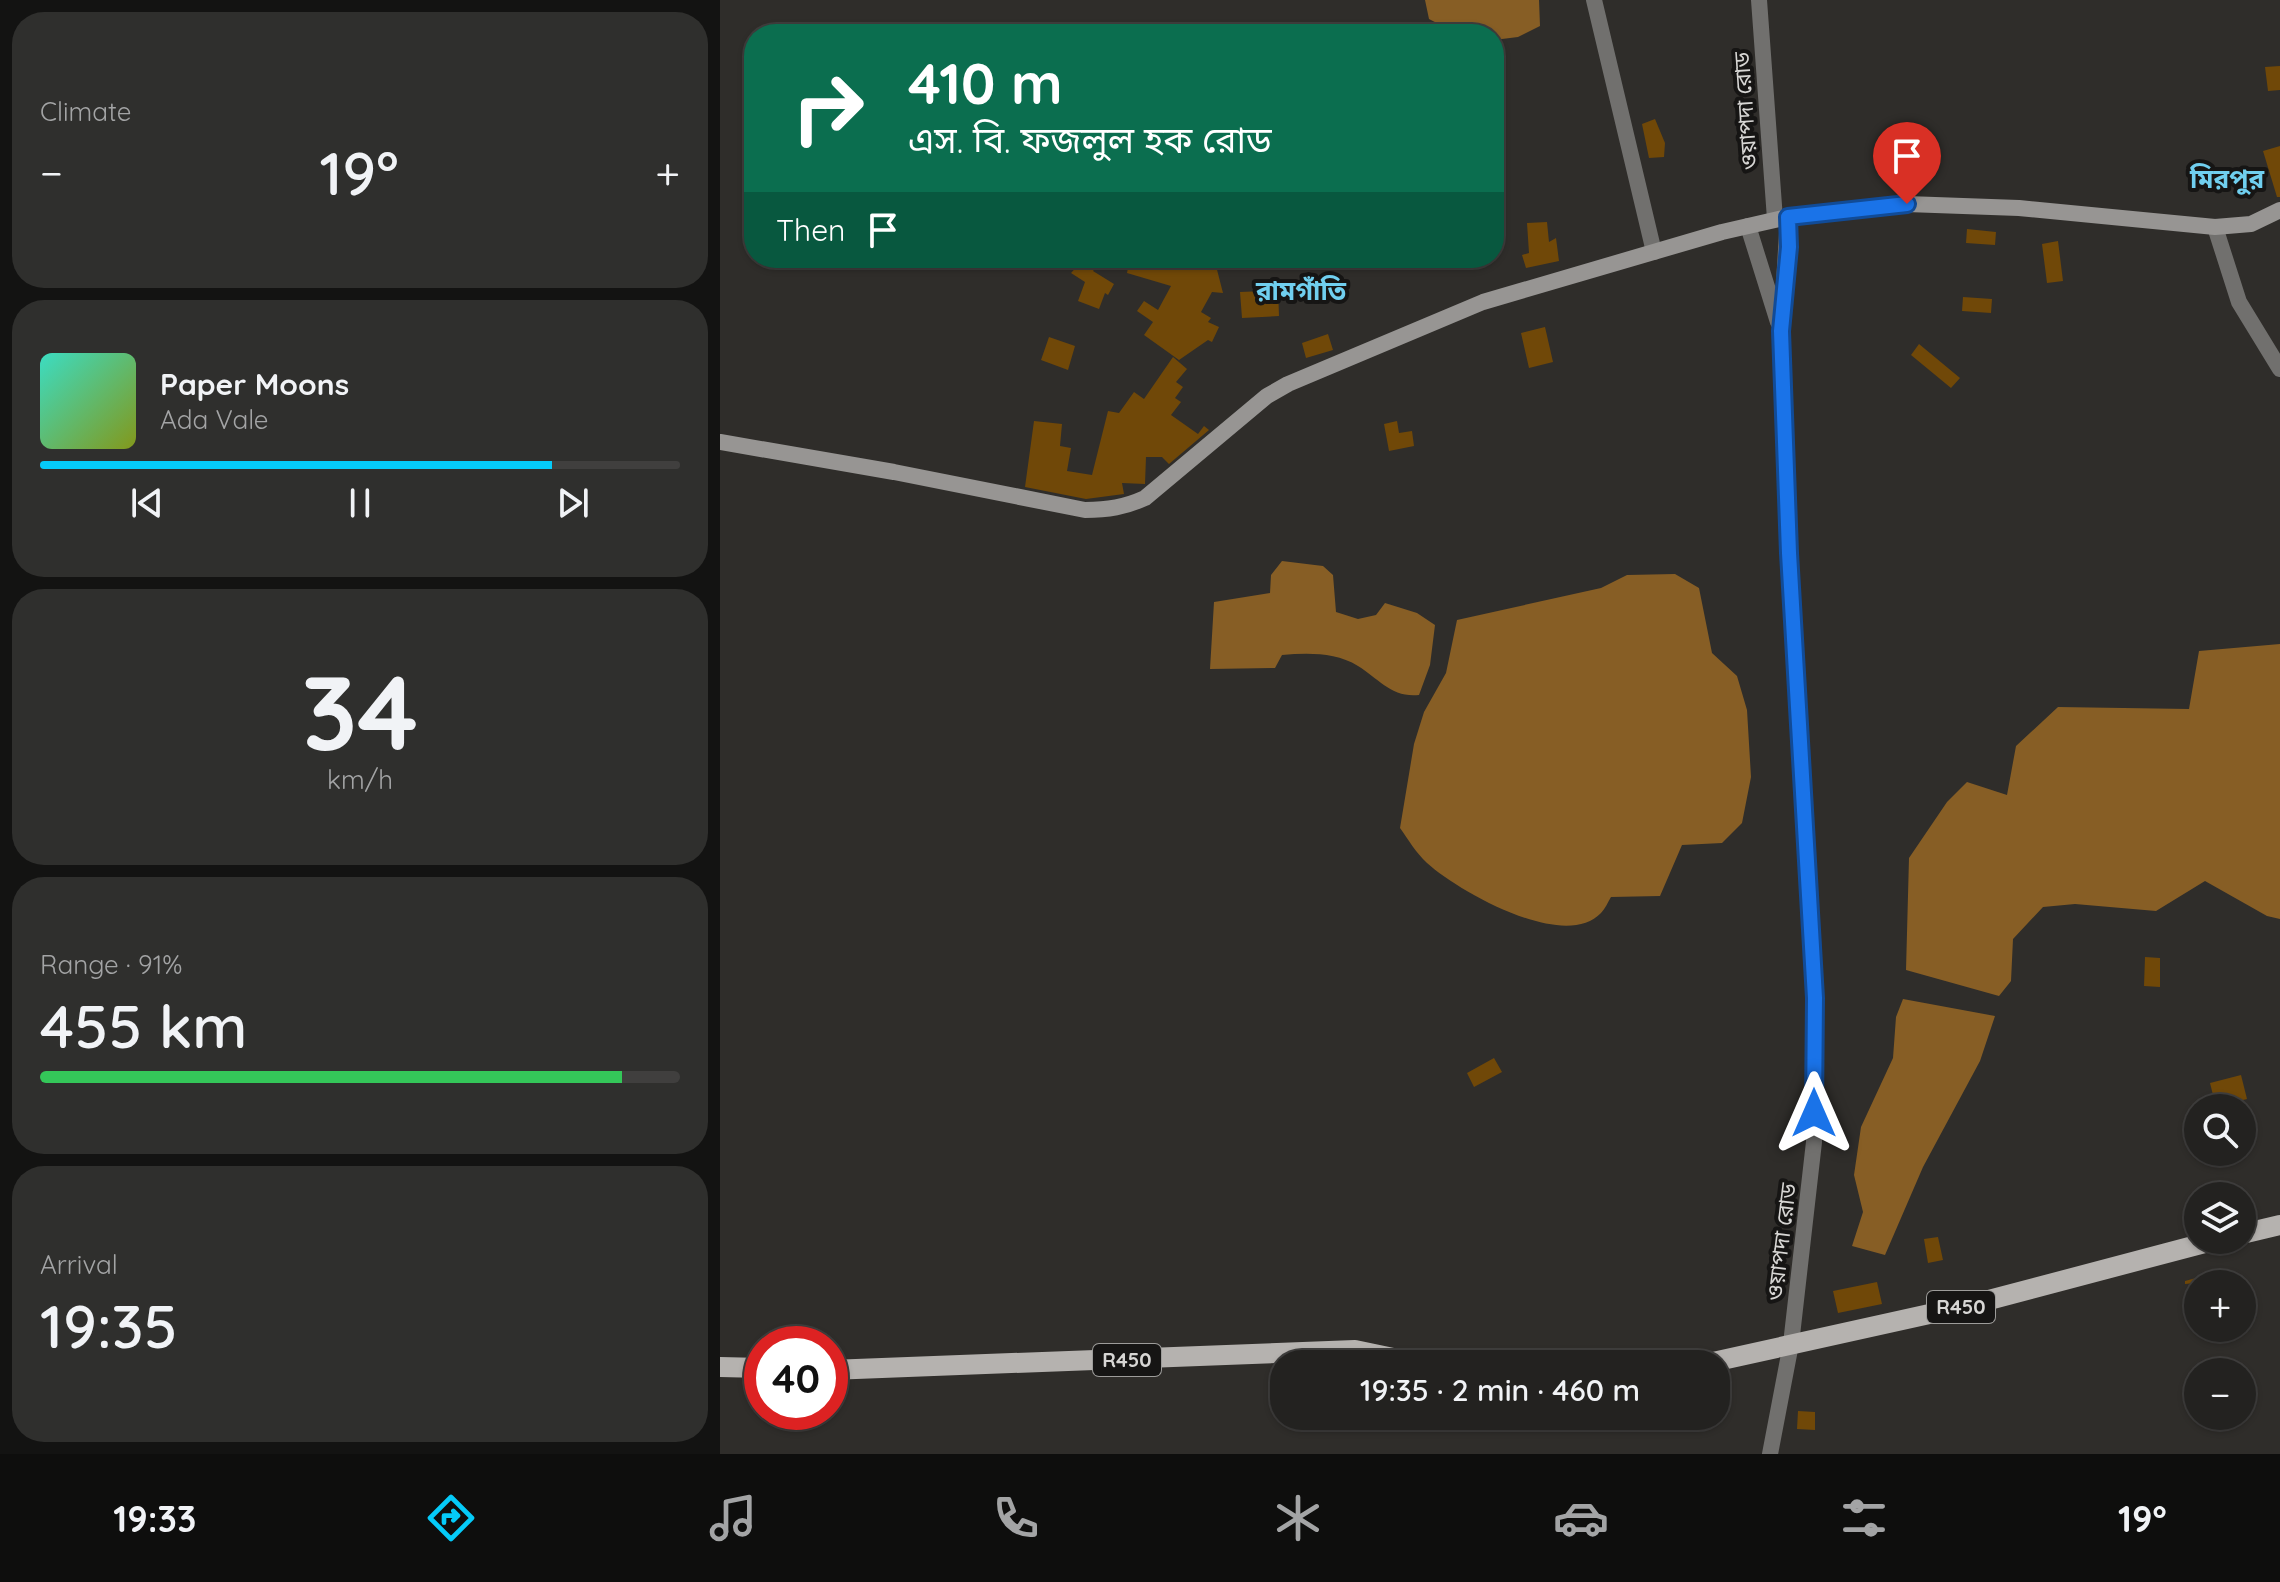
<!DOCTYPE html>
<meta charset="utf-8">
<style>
body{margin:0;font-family:Quicksand,"Noto Sans Bengali",sans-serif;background:#2f2f2d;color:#f1f3f6;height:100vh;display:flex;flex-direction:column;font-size:30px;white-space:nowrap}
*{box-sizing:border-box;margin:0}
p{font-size:26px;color:#a3a4a5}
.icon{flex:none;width:44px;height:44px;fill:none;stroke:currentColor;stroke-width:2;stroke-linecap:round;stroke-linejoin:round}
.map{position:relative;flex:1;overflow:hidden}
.drawer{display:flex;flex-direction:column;gap:12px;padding:12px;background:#131312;width:720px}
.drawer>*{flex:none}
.top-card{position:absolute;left:24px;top:24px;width:760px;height:244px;border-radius:32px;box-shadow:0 2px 6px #0004,0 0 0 2px #403f3e;background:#0b6e4f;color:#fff;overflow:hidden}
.controls{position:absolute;left:1464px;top:1094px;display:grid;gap:16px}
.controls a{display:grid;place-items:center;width:72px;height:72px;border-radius:50%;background:#232220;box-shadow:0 2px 6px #0004,0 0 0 2px #403f3e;font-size:40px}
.speed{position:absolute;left:24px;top:1326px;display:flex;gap:16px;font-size:40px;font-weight:700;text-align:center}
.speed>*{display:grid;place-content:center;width:104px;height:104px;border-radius:50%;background:#232220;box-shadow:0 2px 6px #0004,0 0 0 2px #403f3e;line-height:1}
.speed .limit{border:12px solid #d22;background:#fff;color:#111}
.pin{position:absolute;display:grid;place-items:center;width:68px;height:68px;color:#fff;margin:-82px -34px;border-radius:50% 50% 50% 0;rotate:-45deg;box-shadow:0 0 8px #0007}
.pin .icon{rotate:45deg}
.me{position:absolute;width:88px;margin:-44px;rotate:0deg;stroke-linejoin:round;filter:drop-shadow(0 0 6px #0008)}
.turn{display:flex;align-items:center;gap:28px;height:168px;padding:0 32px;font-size:36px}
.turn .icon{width:104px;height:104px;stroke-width:2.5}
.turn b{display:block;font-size:56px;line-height:68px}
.then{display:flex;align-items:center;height:76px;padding:0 32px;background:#0003;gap:16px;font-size:30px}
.big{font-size:60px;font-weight:600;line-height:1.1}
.drawer .widget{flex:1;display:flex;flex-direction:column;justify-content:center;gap:12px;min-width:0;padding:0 28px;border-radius:32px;background:#2f2f2d}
.drawer .dial{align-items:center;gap:0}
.dial b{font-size:104px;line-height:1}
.song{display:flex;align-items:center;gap:24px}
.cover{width:96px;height:96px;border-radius:12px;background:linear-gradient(135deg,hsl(170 70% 55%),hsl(70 70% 35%))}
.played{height:8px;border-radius:4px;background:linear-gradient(90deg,#05cbf9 80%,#403f3e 80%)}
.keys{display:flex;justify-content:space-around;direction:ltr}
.heat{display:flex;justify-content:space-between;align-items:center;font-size:44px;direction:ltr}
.charge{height:12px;border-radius:6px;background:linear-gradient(90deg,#34c759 91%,#403f3e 0)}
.trip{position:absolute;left:550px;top:1350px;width:460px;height:80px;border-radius:32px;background:#232220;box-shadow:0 2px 6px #0004,0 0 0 2px #403f3e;font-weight:600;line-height:80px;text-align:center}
.menu{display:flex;height:128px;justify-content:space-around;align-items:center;background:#0e0e0d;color:#a3a4a5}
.menu .icon{width:56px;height:56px}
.menu .on{color:#05cbf9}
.menu b{font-size:36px;color:#f1f3f6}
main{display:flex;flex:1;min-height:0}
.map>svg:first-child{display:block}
.water{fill:#875e25}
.building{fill:#704808}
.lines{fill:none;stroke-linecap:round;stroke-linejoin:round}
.minor{stroke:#71706e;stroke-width:16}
.tertiary{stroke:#71706e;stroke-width:16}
.secondary{stroke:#979593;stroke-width:16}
.primary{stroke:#b5b2af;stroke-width:20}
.route-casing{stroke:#114b97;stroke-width:20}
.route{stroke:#1a73e8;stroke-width:14}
.labels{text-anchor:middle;stroke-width:8;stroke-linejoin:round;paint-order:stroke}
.shield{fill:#161514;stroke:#9d9c9a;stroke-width:2}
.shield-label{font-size:20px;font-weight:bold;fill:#d7d6d4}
.street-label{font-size:22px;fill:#d7d6d4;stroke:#161514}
.quarter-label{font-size:26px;font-weight:bold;fill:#70cfef;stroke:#161514}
</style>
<main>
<section class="drawer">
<div class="widget"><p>Climate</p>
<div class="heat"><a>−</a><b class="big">19°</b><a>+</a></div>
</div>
<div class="widget">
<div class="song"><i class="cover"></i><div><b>Paper Moons</b><p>Ada Vale</p></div></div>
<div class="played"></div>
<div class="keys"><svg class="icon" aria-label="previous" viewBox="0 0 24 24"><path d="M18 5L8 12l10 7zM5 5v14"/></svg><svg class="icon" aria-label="pause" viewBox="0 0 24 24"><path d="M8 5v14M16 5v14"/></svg><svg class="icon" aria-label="next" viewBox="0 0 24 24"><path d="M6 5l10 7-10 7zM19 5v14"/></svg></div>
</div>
<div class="widget dial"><b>34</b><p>km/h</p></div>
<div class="widget"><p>Range · 91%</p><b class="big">455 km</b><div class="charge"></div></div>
<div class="widget"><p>Arrival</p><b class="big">19:35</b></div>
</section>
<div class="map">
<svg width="1560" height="1454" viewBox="0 0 1560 1454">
<rect width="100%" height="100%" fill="#2f2d2a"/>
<!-- water -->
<path class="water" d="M705,0H819L820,26L798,37L774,40V34H738L709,19Z
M562,561L603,566L613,575L616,612L638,619L656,615L665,603L697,613L715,625L710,665L699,695C672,698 659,679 638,666C615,652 588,653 562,655L555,668L490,669L494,602L550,593L551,575Z
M955,574L979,588L992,653L1017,676L1027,710L1031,777L1022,823L1002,843L962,845L940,896L891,897C888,902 885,909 881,913C844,952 738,891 707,863C696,853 688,839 680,828L694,744L704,712L726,673L737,620L881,588L907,575Z
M1560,644V919L1547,916L1485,881L1436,911L1355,904L1323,907L1293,939L1291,981L1279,996L1186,970L1189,858L1227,802L1247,782L1287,795L1296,746L1338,707L1469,709L1479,651Z
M1183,999L1275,1016L1260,1061L1203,1167L1165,1255L1132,1246L1143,1212L1134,1175L1141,1127L1173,1058L1176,1017Z"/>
<!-- building -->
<path class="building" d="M1560,66V90L1548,91L1545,67Z
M935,119L945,143L944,157L929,158L922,124Z
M1560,146V197H1557L1543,151Z
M827,222L829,242L836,238L839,261L806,268L802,255L809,253L807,223Z
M1247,229L1276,232L1275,245L1246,243Z
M1338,241L1343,281L1327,283L1322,244Z
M410,258L469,266L471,258H494L503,293L492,292L481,312L491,318L488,322L499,327L492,342L488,340L459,360L424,335L433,322L417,311L424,301L438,310L451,286L407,273Z
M363,260L375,268L373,271L394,284L388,295L385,293L379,309L358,301L365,282L351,273Z
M544,287L558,288L559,316L522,318L520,292L544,291Z
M1243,297L1272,299L1271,313L1242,311Z
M825,327L833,362L809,368L801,333Z
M608,334L613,350L586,358L582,343Z
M329,337L355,346L348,370L321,360Z
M1199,344L1240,378L1231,388L1191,355Z
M453,357L467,369L456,382L463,387L455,398L461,402L451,415L478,434L484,426L489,430L449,464L442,457H426L425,484L402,483L404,494L366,499L305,487L314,421L342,424L340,446L351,448L347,471L372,475L388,411L399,413L414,392L424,399Z
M677,421L679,433L692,431L694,446L669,451L664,424Z
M1425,957L1440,958V987L1424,986Z
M774,1058L782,1072L754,1087L747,1073Z
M1521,1075L1527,1099L1496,1107L1490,1083Z
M1218,1237L1223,1260L1208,1263L1204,1239Z
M1505,1270L1508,1280L1465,1284V1281Z
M1157,1282L1162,1304L1118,1313L1113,1291Z
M1078,1411L1095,1412V1430L1077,1429Z"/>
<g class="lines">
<!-- minor -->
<path class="minor" d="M874,0L934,252
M1495,227L1519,302L1560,369
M1050,1454L1071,1344"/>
<!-- tertiary -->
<path class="tertiary" d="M1039,0L1055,219
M1068,217L1061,331L1069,553L1095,998L1094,1142L1071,1344
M1028,226L1058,322"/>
<!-- secondary -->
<path class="secondary" d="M0,442L174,472L365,510C388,510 405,507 425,498L547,396L568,384L763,302L1002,232L1068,217L1187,204L1299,208L1495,227L1531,224L1560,210"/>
<!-- primary -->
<path class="primary" d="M1522,1234L1560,1225
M984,1364L1250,1305L1496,1240
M0,1367L42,1368
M110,1370L635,1350L702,1364"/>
</g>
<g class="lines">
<defs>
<path id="route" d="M1094,1113L1095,998L1069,553L1061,331L1069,247L1068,217L1187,204"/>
</defs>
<!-- route casing -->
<use href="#route" class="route-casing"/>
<!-- route -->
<use href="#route" class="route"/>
</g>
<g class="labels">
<!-- shield labels -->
<g class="shield">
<rect x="1207" y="1291" width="68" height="32" rx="6"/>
<rect x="373" y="1344" width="68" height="32" rx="6"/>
</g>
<g class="shield-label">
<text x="1241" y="1314">R450</text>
<text x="407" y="1367">R450</text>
</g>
<!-- street labels -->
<g class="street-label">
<text transform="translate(1025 111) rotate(-94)" y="8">ওয়াপদা রোড</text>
<text transform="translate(1061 1242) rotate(-83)" y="8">ওয়াপদা রোড</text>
</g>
<!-- quarter labels -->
<g class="quarter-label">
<text x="1507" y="188">মিরপুর</text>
<text x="581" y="300">রামগাঁতি</text>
</g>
</g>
</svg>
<div class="controls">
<a><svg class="icon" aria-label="search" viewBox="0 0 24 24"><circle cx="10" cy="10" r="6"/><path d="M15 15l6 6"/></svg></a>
<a><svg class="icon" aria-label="layers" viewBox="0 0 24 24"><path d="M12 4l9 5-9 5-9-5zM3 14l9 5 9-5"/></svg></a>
<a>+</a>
<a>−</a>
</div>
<div class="speed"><div class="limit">40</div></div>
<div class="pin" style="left:1187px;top:204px;background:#d93025"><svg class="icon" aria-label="arrive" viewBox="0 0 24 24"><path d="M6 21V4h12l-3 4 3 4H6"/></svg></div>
<svg class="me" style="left:1094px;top:1113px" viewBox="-20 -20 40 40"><path d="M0-17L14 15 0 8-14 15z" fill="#1a73e8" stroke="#fff" stroke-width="4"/></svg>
<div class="trip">19:35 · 2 min · 460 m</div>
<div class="top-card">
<div class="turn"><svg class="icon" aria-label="right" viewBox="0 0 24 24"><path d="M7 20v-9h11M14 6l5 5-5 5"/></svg><div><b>410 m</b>এস. বি. ফজলুল হক রোড</div></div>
<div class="then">Then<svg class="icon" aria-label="arrive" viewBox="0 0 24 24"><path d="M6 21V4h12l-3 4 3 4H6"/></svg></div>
</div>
</div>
</main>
<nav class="menu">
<b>19:33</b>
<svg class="icon on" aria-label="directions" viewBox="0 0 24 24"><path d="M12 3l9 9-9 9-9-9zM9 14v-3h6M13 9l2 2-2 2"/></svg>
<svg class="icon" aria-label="music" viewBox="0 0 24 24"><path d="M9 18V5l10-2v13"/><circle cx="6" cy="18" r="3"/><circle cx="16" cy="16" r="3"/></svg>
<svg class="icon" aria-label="phone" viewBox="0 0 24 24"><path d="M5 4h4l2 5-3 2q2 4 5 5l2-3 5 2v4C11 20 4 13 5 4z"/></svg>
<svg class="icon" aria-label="climate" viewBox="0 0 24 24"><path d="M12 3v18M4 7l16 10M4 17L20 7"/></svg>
<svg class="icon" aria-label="car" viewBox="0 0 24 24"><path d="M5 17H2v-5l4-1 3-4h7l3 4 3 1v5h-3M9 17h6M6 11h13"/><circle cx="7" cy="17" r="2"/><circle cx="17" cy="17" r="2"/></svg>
<svg class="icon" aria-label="filters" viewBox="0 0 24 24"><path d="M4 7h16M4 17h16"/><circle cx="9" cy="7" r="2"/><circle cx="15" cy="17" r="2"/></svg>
<b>19°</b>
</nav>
